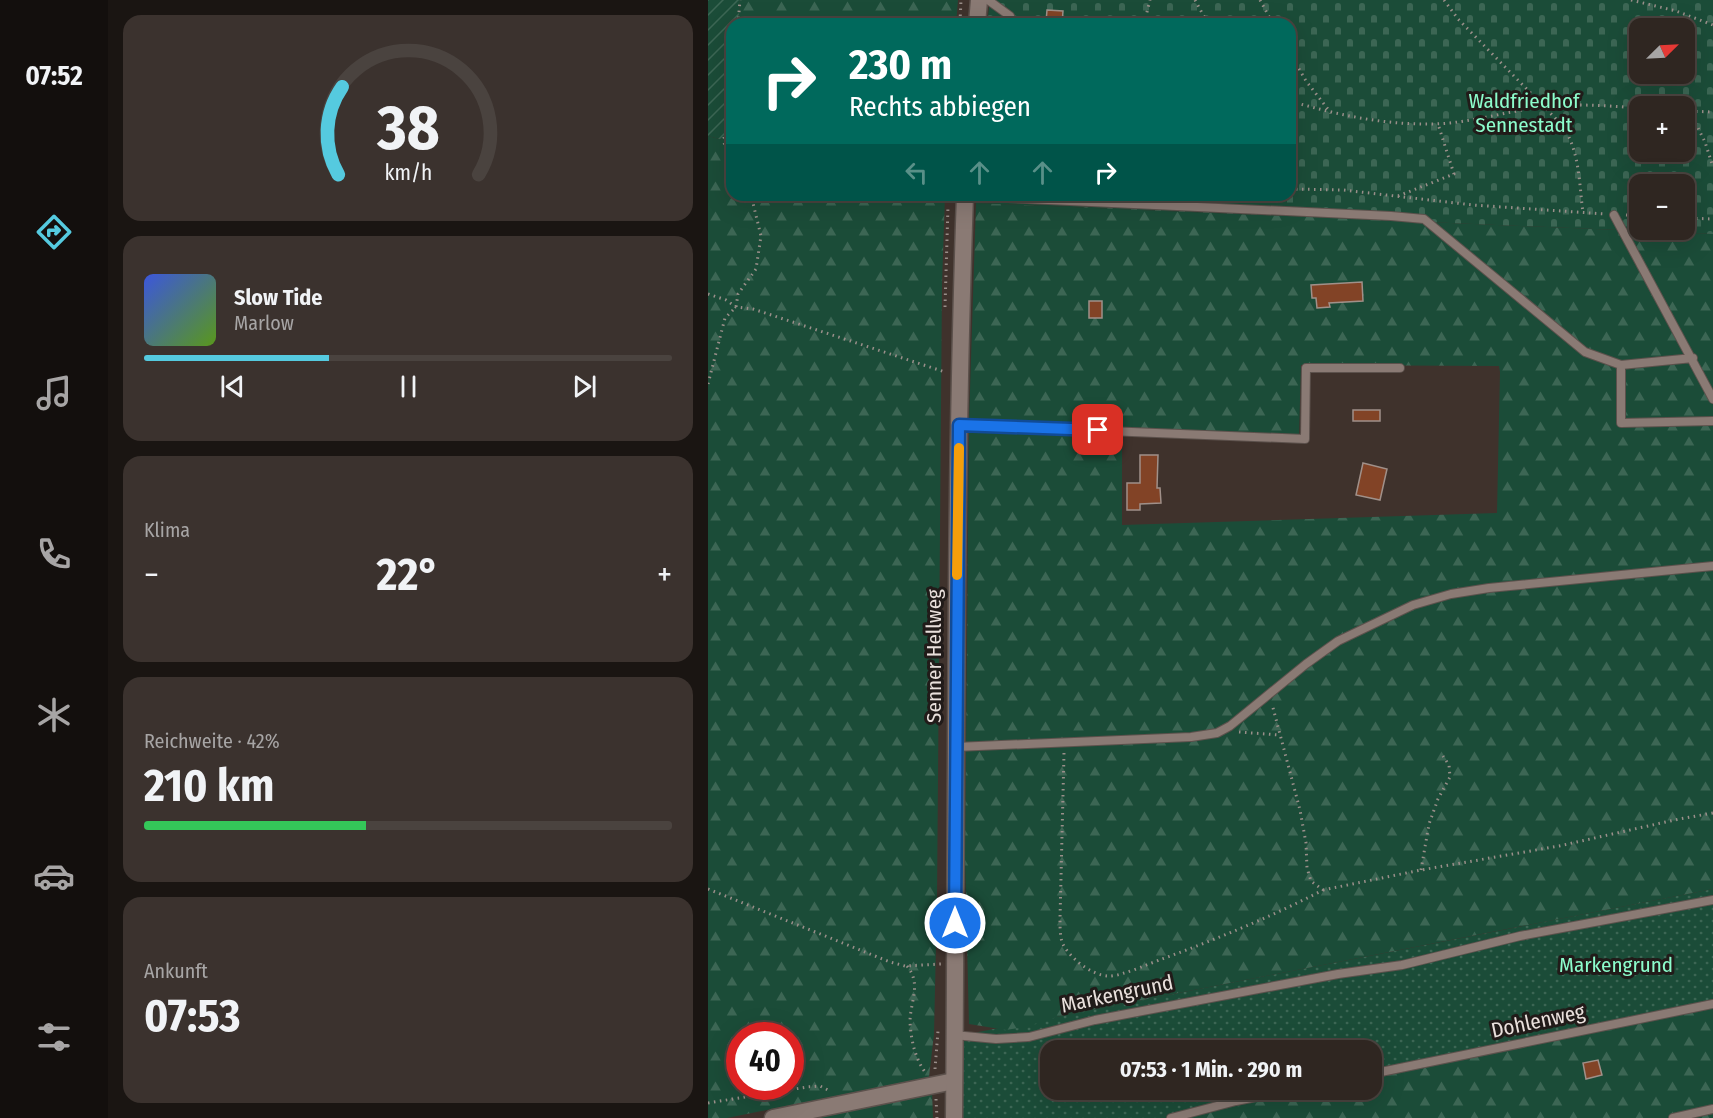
<!DOCTYPE html>
<html lang="de">
<meta charset="utf-8">
<style>
body{margin:0;font-family:"Fira Sans Condensed",sans-serif;background:#3b322e;color:#f1f3f6;height:100vh;display:flex;flex-direction:column;font-size:22px;white-space:nowrap}
*{box-sizing:border-box;margin:0}
p{font-size:20px;color:#a7a5a5}
.icon{flex:none;width:33px;height:33px;fill:none;stroke:currentColor;stroke-width:2;stroke-linecap:round;stroke-linejoin:round}
.map{position:relative;flex:1;overflow:hidden}
.side{display:flex;flex-direction:column;gap:15px;padding:15px;background:#1a1512;width:600px}
.side>*{flex:none}
.top-card{position:absolute;left:18px;top:18px;width:570px;height:183px;border-radius:18px;box-shadow:0 6px 24px #0002,0 0 0 2px #4a433f;background:#00695c;color:#fff;overflow:hidden}
.needle{width:39px;rotate:66deg}
.controls{position:absolute;left:921px;top:18px;display:grid;gap:12px}
.controls a{display:grid;place-items:center;width:66px;height:66px;border-radius:12px;background:#2f2621;box-shadow:0 6px 24px #0002,0 0 0 2px #4a433f;font-size:30px}
.speed{position:absolute;left:18px;top:1022px;display:flex;gap:12px;font-size:30px;font-weight:700;text-align:center}
.speed>*{display:grid;place-content:center;width:78px;height:78px;border-radius:50%;background:#2f2621;box-shadow:0 6px 24px #0002,0 0 0 2px #4a433f;line-height:1}
.speed .limit{border:9px solid #d22;background:#fff;color:#111}
.pin{position:absolute;display:grid;place-items:center;width:51px;height:51px;color:#fff;margin:-26px;border-radius:12px;box-shadow:0 3px 9px #0006}
.me{position:absolute;width:66px;margin:-33px;rotate:0deg;stroke-linejoin:round;filter:drop-shadow(0 0 4px #0008)}
.turn{display:flex;align-items:center;gap:21px;height:126px;padding:0 24px;font-size:27px}
.turn .icon{width:78px;height:78px;stroke-width:2.5}
.turn b{display:block;font-size:42px;line-height:51px}
.lanes{display:flex;align-items:center;height:57px;padding:0 24px;background:#0003;justify-content:center;gap:30px;direction:ltr}
.lanes .off{opacity:.35}
.big{font-size:45px;font-weight:700;line-height:1.1}
.side .card{flex:1;display:flex;flex-direction:column;justify-content:center;gap:9px;min-width:0;padding:0 21px;border-radius:18px;background:#3b322e}
.side .dial{align-items:center;gap:0}
.dial svg{height:156px;overflow:visible;fill:none;stroke:#4a433f;stroke-width:7;stroke-linecap:round;text-anchor:middle}
.dial text{fill:#f1f3f6;stroke:none}
.song{display:flex;align-items:center;gap:18px}
.cover{width:72px;height:72px;border-radius:9px;background:linear-gradient(135deg,hsl(230 70% 55%),hsl(90 70% 35%))}
.played{height:6px;border-radius:3px;background:linear-gradient(90deg,#55cadf 35%,#4a433f 35%)}
.keys{display:flex;justify-content:space-around;direction:ltr}
.heat{display:flex;justify-content:space-between;align-items:center;font-size:33px;direction:ltr}
.charge{height:9px;border-radius:4px;background:linear-gradient(90deg,#34c759 42%,#4a433f 0)}
.trip{position:absolute;left:332px;top:1040px;width:342px;height:60px;border-radius:18px;background:#2f2621;box-shadow:0 6px 24px #0002,0 0 0 2px #4a433f;font-weight:700;line-height:60px;text-align:center}
main{display:flex;flex:1;min-height:0}
.dock{display:flex;flex-direction:column;width:108px;justify-content:space-around;align-items:center;background:#130f0d;color:#a7a5a5}
.dock .icon{width:42px;height:42px}
.dock .active{color:#55cadf}
.dock b{font-size:27px;color:#f1f3f6}
.map>svg:first-child{display:block}
.grass{fill:url(#grass-dots);fill-rule:evenodd}
.forest{fill:url(#forest-firs);fill-rule:evenodd}
.cemetery{fill:url(#cemetery-stones);fill-rule:evenodd}
.garden{fill:url(#garden-furrows)}
.building{fill:#824326;stroke:#a09089;stroke-width:1.5}
.lines{fill:none;stroke-linecap:round;stroke-linejoin:round}
.service-casing{stroke:#5c514c;stroke-width:10}
.minor-casing{stroke:#5c514c;stroke-width:19}
.tertiary-casing{stroke:#5c514c;stroke-width:19}
.path{stroke:#9a8f8a;stroke-width:3;stroke-dasharray:1.5 4.5;stroke-linecap:butt}
.service{stroke:#8a7a74;stroke-width:8}
.minor{stroke:#8a7a74;stroke-width:16}
.tertiary{stroke:#8a7a74;stroke-width:16}
.route-casing{stroke:#114b97;stroke-width:15}
.route{stroke:#1a73e8;stroke-width:10}
.slow{stroke:#f59e0b;stroke-width:10}
.labels{text-anchor:middle;stroke-width:6;stroke-linejoin:round;paint-order:stroke}
.park-label{font-size:21px;fill:#8cfdcc;stroke:#211b19}
.street-label{font-size:21px;fill:#e9e0dc;stroke:#211b19}
</style>
<main>
<nav class="dock">
<b>07:52</b>
<svg class="icon active" aria-label="directions" viewBox="0 0 24 24"><path d="M12 3l9 9-9 9-9-9zM9 14v-3h6M13 9l2 2-2 2"/></svg>
<svg class="icon" aria-label="music" viewBox="0 0 24 24"><path d="M9 18V5l10-2v13"/><circle cx="6" cy="18" r="3"/><circle cx="16" cy="16" r="3"/></svg>
<svg class="icon" aria-label="phone" viewBox="0 0 24 24"><path d="M5 4h4l2 5-3 2q2 4 5 5l2-3 5 2v4C11 20 4 13 5 4z"/></svg>
<svg class="icon" aria-label="climate" viewBox="0 0 24 24"><path d="M12 3v18M4 7l16 10M4 17L20 7"/></svg>
<svg class="icon" aria-label="car" viewBox="0 0 24 24"><path d="M5 17H2v-5l4-1 3-4h7l3 4 3 1v5h-3M9 17h6M6 11h13"/><circle cx="7" cy="17" r="2"/><circle cx="17" cy="17" r="2"/></svg>
<svg class="icon" aria-label="filters" viewBox="0 0 24 24"><path d="M4 7h16M4 17h16"/><circle cx="9" cy="7" r="2"/><circle cx="15" cy="17" r="2"/></svg>
</nav>
<section class="side">
<div class="card dial"><svg viewBox="0 0 100 80">
<path d="M14 69A42 42 0 1 1 86 69"/>
<path d="M14 69A42 42 0 0 1 16 24" stroke="#55cadf"/>
<text x="50" y="56" font-size="32" font-weight="700">38</text>
<text x="50" y="72" font-size="11">km/h</text>
</svg></div>
<div class="card">
<div class="song"><i class="cover"></i><div><b>Slow Tide</b><p>Marlow</p></div></div>
<div class="played"></div>
<div class="keys"><svg class="icon" aria-label="previous" viewBox="0 0 24 24"><path d="M18 5L8 12l10 7zM5 5v14"/></svg><svg class="icon" aria-label="pause" viewBox="0 0 24 24"><path d="M8 5v14M16 5v14"/></svg><svg class="icon" aria-label="next" viewBox="0 0 24 24"><path d="M6 5l10 7-10 7zM19 5v14"/></svg></div>
</div>
<div class="card"><p>Klima</p>
<div class="heat"><a>−</a><b class="big">22°</b><a>+</a></div>
</div>
<div class="card"><p>Reichweite · 42%</p><b class="big">210 km</b><div class="charge"></div></div>
<div class="card"><p>Ankunft</p><b class="big">07:53</b></div>
</section>
<div class="map">
<svg width="1005" height="1118" viewBox="0 0 1005 1118">
<defs>
<pattern id="grass-dots" width="8" height="8" patternUnits="userSpaceOnUse" patternTransform="scale(1.5)"><rect width="8" height="8" fill="#1b4c38"/><path d="M2 2h.1M6 6h.1" fill="none" stroke="#3c6654" stroke-width="1.8" stroke-linecap="round"/></pattern>
<pattern id="forest-firs" width="22" height="20" patternUnits="userSpaceOnUse" patternTransform="scale(1.5)"><rect width="22" height="20" fill="#1b4c38"/><path d="M5 1l3.5 6h-7zM16 11l3.5 6h-7z" fill="#3c6654"/></pattern>
<pattern id="cemetery-stones" width="16" height="16" patternUnits="userSpaceOnUse" patternTransform="scale(1.5)"><rect width="16" height="16" fill="#1b4c38"/><path d="M2 7V4a2 2 0 0 1 4 0v3zM10 15v-3a2 2 0 0 1 4 0v3z" fill="#3c6654"/></pattern>
<pattern id="garden-furrows" width="10" height="10" patternUnits="userSpaceOnUse" patternTransform="scale(1.5)"><rect width="10" height="10" fill="#1b4c38"/><path d="M-1 1l2-2M0 10L10 0M9 11l2-2" fill="none" stroke="#3c6654"/></pattern>
</defs>
<rect width="100%" height="100%" fill="#3f322c"/>
<!-- grass -->
<path class="grass" d="M1005,889V1118H255V1035ZM342,1050H663V1089H342Z"/>
<!-- forest -->
<path class="forest" d="M32,0H250L248,24H30Z
M24,85V195H237L234,284L229,900L226,1034L221,1077L19,1118H0V136L19,141ZM32,1035H82V1086H32Z
M268,203L1005,234V889L352,1016L317,1027L298,1030L261,1024L257,858L261,429L414,435V525L789,513L792,372L791,366L593,365L591,436L261,422Z
M1005,1008V1118H477L609,1089H663V1078Z
M224,1090L225,1118H85Z"/>
<!-- cemetery -->
<path class="cemetery" d="M282,0H1005V234L268,203V195H582V24H279ZM932,28H976V74H932ZM932,106H976V152H932ZM932,184H976V230H932Z"/>
<!-- garden -->
<path class="garden" d="M0,0H32L30,24H24V85L19,141L0,136Z"/>
<!-- building -->
<path class="building" d="M339,10L355,11L354,24H343V22H338Z
M654,282L655,301L621,303L622,307L609,308L608,298H604L603,285Z
M381,301H394V318H381Z
M645,410H672V421H645Z
M432,455H450L449,488H452L453,503L432,504V510H419V483H432Z
M655,463L679,469L672,500L648,495Z
M890,1060L894,1075L878,1079L875,1063Z"/>
<g class="lines">
<defs>
<path id="service" d="M280,0L302,16L304,24
M257,196L683,216L716,219L877,352L913,365
M906,215L1005,399
M985,358L913,365V423L1005,421
M251,425L597,439L598,368H692
M248,747L483,737L509,733L522,726L598,664L630,641L705,605L743,594L781,588L1005,566
M246,1035L288,1039L321,1037L387,1020L630,974L694,965L812,936L1005,900
M663,1074L1005,1004
M463,1118L528,1101L589,1089
M965,1118L1005,1109"/>
<path id="minor" d="M65,1118L246,1081"/>
<path id="tertiary" d="M269,24L271,0
M246,1118C249,810 246,503 257,195"/>
</defs>
<!-- service casing -->
<use href="#service" class="service-casing"/>
<!-- minor casing -->
<use href="#minor" class="minor-casing"/>
<!-- tertiary casing -->
<use href="#tertiary" class="tertiary-casing"/>
<!-- path -->
<path class="path" d="M487,0L500,24
M552,0L565,24
M736,0L750,19L854,125C872,151 871,183 875,213
M923,0L968,11L1005,25
M252,22L253,0
M30,24L32,0
M436,24L442,0
M582,53L598,81L623,113
M582,101C630,115 676,125 726,124C763,123 799,111 835,107C867,103 899,106 932,108
M976,111L1005,112
M982,112L997,142L1005,167
M24,115L23,124L15,140L24,164
M582,189L635,190L765,205L897,214
M690,196L746,174L730,124
M918,215L932,216
M976,218L1005,219
M0,294L18,300L28,307L45,309L237,372
M237,307L240,206
M0,384L17,318L28,307L30,294L48,269L53,236L43,195
M531,732L571,735
M356,753L352,919C352,926 352,935 354,942C360,957 384,976 401,976C414,976 440,964 454,959C509,939 563,917 615,890L603,881L599,868L598,843L592,810L564,704
M713,870L721,824L730,799L742,777L741,765L735,756
M0,889L182,962L197,966L233,964
M615,890L713,870L851,846L971,819L1005,813
M199,966C214,984 202,1002 202,1022C203,1040 207,1058 217,1072
M227,1069L230,1031
M228,1099L229,1118
M0,1103L99,1087L112,1086L122,1091"/>
<!-- service -->
<use href="#service" class="service"/>
<!-- minor -->
<use href="#minor" class="minor"/>
<!-- tertiary -->
<use href="#tertiary" class="tertiary"/>
</g>
<g class="lines">
<defs>
<path id="route" d="M247,923L251,425L390,430"/>
</defs>
<!-- route casing -->
<use href="#route" class="route-casing"/>
<!-- route -->
<use href="#route" class="route"/>
<!-- slow -->
<path class="slow" d="M249,575L251,448"/>
</g>
<g class="labels">
<!-- park labels -->
<g class="park-label">
<text x="816" y="108">Waldfriedhof<tspan x="816" dy="24">Sennestadt</tspan></text>
<text x="908" y="972">Markengrund</text>
</g>
<!-- street labels -->
<g class="street-label">
<text transform="translate(226 656) rotate(-90)" y="7">Senner Hellweg</text>
<text transform="translate(409 994) rotate(-12)" y="7">Markengrund</text>
<text transform="translate(830 1021) rotate(-12)" y="7">Dohlenweg</text>
</g>
</g>
</svg>
<div class="controls">
<a><svg class="needle" viewBox="-14 -14 28 28"><path d="M0-13l5 13h-10z" fill="#e53935"/><path d="M0 13l5-13h-10z" fill="#a7a5a5"/></svg></a>
<a>+</a>
<a>−</a>
</div>
<div class="speed"><div class="limit">40</div></div>
<div class="pin" style="left:390px;top:430px;background:#d93025"><svg class="icon" aria-label="arrive" viewBox="0 0 24 24"><path d="M6 21V4h12l-3 4 3 4H6"/></svg></div>
<svg class="me" style="left:247px;top:923px" viewBox="-20 -20 40 40"><circle r="17" fill="#1a73e8" stroke="#fff" stroke-width="3"/><path d="M0-11L8 9 0 5-8 9z" fill="#fff"/></svg>
<div class="trip">07:53 · 1 Min. · 290 m</div>
<div class="top-card">
<div class="turn"><svg class="icon" aria-label="right" viewBox="0 0 24 24"><path d="M7 20v-9h11M14 6l5 5-5 5"/></svg><div><b>230 m</b>Rechts abbiegen</div></div>
<div class="lanes"><svg class="icon off" aria-label="left" viewBox="0 0 24 24"><path d="M17 20v-9H6M10 6l-5 5 5 5"/></svg><svg class="icon off" aria-label="ahead" viewBox="0 0 24 24"><path d="M12 20V5M6 11l6-6 6 6"/></svg><svg class="icon off" aria-label="ahead" viewBox="0 0 24 24"><path d="M12 20V5M6 11l6-6 6 6"/></svg><svg class="icon" aria-label="right" viewBox="0 0 24 24"><path d="M7 20v-9h11M14 6l5 5-5 5"/></svg></div>
</div>
</div>
</main>
